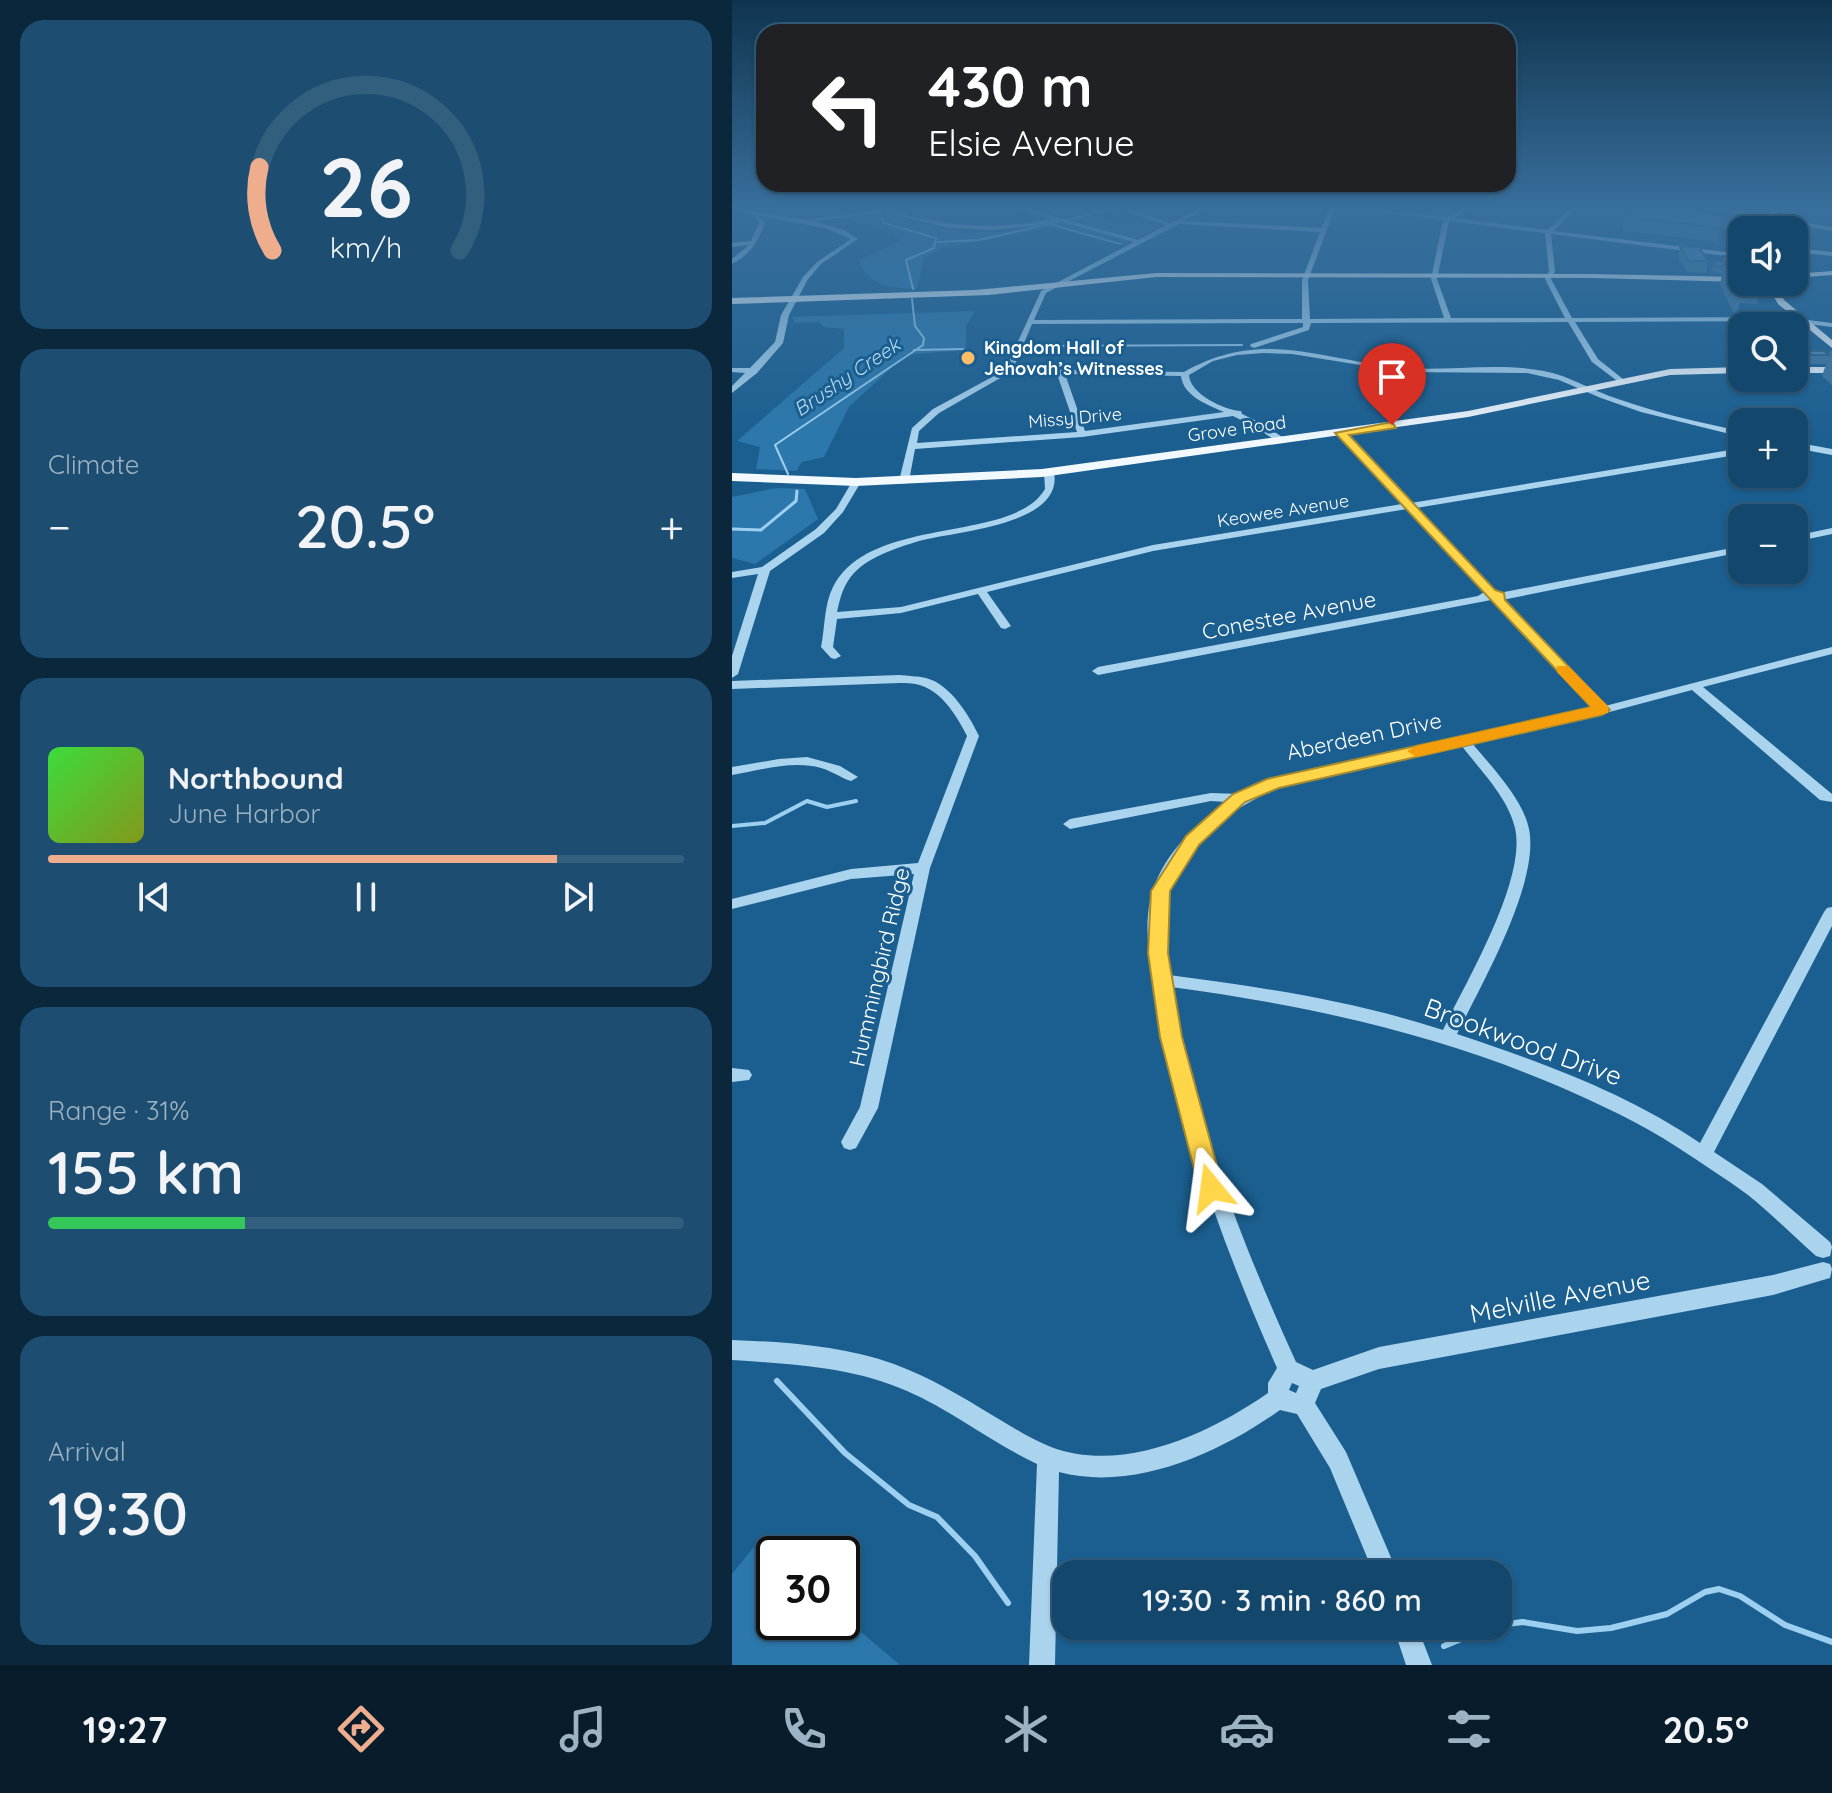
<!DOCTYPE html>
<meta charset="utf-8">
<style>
body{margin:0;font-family:Quicksand,sans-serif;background:#1d4e72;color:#f1f3f6;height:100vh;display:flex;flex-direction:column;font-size:30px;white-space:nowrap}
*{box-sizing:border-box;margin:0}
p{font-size:26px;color:#9db2c2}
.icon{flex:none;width:44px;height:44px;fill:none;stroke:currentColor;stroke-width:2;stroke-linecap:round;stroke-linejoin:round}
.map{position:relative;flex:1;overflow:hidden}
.side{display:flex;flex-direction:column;gap:20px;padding:20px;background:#0b273b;width:732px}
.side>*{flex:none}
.guide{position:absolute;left:24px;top:24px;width:760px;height:168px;border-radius:24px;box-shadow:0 2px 6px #0004,0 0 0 2px #335f7f;background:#202124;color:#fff;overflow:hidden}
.controls{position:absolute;left:996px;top:216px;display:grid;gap:16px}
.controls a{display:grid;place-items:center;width:80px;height:80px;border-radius:16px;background:#14476c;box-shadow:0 2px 6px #0004,0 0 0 2px #335f7f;font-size:40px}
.speed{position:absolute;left:24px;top:1536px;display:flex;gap:16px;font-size:40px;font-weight:700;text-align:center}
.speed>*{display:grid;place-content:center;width:104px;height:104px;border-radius:50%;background:#14476c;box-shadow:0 2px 6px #0004,0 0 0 2px #335f7f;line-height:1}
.speed .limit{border:4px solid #111;border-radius:12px;background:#fff;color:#111}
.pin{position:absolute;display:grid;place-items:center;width:68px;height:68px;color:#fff;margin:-82px -34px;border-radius:50% 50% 50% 0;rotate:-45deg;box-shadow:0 0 8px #0007}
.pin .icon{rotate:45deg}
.me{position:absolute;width:88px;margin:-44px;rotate:344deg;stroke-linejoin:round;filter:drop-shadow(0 0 6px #0008)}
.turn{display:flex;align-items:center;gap:28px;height:168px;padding:0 40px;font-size:36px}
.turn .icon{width:104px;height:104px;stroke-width:2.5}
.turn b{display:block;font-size:56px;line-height:68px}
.big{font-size:60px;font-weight:600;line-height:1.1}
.side .widget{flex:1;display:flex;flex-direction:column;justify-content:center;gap:12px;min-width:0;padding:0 28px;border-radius:24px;background:#1d4e72}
.side .dial{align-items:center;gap:0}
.dial svg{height:208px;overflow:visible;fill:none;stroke:#335f7f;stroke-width:7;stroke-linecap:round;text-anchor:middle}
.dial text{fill:#f1f3f6;stroke:none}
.song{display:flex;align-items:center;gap:24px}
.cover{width:96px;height:96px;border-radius:12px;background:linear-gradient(135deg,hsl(120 70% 55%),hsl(70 70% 35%))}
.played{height:8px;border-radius:4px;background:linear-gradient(90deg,#eead8d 80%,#335f7f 80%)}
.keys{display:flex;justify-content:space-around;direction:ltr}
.heat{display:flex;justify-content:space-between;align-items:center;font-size:44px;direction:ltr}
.charge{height:12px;border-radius:6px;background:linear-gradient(90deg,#34c759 31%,#335f7f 0)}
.trip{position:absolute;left:320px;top:1560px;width:460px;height:80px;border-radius:24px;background:#14476c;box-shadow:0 2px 6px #0004,0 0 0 2px #335f7f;font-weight:600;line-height:80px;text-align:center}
.dock{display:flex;height:128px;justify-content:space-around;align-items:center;background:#081c2b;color:#9db2c2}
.dock .icon{width:56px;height:56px}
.dock .current{color:#eead8d}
.dock b{font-size:36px;color:#f1f3f6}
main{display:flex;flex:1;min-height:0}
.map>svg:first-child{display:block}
.green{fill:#2c78ac}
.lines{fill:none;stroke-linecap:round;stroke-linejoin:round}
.stream-far3{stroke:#9dd0f0;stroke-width:2}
.stream-far2{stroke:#9dd0f0;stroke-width:3}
.stream-far1{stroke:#9dd0f0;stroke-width:4}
.stream{stroke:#9dd0f0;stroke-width:6}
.minor{fill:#aad3ee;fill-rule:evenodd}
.major{fill:#f2f9ff;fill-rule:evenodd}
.wall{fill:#3f789f}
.shaded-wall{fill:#336182}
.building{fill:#498bb9;stroke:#336182;stroke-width:2}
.route{fill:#ffd54a;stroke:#a68a30;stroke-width:2}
.slow{fill:#f59e0b}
.poi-dot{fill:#ffbd68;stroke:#1b5f90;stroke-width:3}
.labels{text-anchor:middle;stroke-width:6;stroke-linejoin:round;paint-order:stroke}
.far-poi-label{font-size:18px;font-weight:bold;fill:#fff;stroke:#1b5f90;text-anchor:start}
.far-street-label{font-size:18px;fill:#fff;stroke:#1b5f90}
.far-water-label{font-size:20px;font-style:italic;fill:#b6dcf5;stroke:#1b5f90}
.street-label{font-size:22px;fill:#fff;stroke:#1b5f90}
.near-street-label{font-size:26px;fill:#fff;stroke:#1b5f90}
</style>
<main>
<section class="side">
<div class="widget dial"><svg viewBox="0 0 100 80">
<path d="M14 69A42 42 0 1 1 86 69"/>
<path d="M14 69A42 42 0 0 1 9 37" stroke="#eead8d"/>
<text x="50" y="56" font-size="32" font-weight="700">26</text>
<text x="50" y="72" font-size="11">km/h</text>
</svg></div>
<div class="widget"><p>Climate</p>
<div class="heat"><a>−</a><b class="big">20.5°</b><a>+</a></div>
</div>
<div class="widget">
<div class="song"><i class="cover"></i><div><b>Northbound</b><p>June Harbor</p></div></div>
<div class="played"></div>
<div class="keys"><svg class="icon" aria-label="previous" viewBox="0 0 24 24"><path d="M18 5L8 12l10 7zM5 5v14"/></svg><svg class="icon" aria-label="pause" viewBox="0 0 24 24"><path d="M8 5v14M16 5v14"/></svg><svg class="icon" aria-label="next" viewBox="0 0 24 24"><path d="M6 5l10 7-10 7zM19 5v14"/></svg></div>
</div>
<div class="widget"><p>Range · 31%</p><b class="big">155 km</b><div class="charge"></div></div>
<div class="widget"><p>Arrival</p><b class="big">19:30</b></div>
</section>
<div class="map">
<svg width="1100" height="1665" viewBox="0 0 1100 1665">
<rect width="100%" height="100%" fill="#1b5f90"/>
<!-- green -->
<path class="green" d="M154,213C199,229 246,237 294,229C313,225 336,216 355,216C382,216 382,230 415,219L430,225L393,245L322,227L211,248L192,258L185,289C160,287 138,288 127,261L168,240L160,232L114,218Z
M243,311L234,326V350L173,355L117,407L92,457L70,462L64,471L24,469L28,447L5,441L112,348V329L92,327L87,322L63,323L60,317Z
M44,488L73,489L86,519L23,564L0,558V497Z
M22,1547L42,1558V1622H110V1616L168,1665H0V1574Z"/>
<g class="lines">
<!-- stream-far3 -->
<path class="stream-far3" d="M148,214L152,223L204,238L202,248L174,260L181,289
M331,221L383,208
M321,225L388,244
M206,242L247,240L326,222
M296,346L510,345
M182,350L231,349
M56,474L43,445L191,345L192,338L183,326L180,299"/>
<!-- stream-far2 -->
<path class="stream-far2" d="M0,529L29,530L64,501L65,491"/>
<!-- stream-far1 -->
<path class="stream-far1" d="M0,826L33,823L75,801L95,807L124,801"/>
<!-- stream -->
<path class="stream" d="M45,1381L113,1453L177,1505L205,1517L243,1556L276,1603
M766,1625L791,1622L845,1631L879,1628L935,1614L973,1592L987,1589L1008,1596L1053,1625L1100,1642
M712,1646L761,1626"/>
<!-- minor -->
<path class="minor" d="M0,208L75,220L164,208L166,211L161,212C214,226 265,231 319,219L282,208H292L406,240L434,225L385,208H394L439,223L468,208H475L452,221L590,228L597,208H603L576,280L578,319L712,318L699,279L711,220L625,208L715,217L731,208H738L722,218L816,230L838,208H844L822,231L1010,254V258L819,234L823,271L819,279L840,318L1052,317L1100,323V327L1052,321L843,322L866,359L891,379V383H888L860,362L836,322L579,323L577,330L522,348L518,346L519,344L571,327V323L300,324L281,369L452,372C532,327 589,361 672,368C718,371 766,362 812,371C838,376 861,391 886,399C926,413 968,423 1010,431V437L909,412L869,398L827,380L795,373L672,372L560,354L532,353L505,355L481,361L457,375C458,394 492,410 509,411L510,414L531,424L553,439V443H547L525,428L501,416L350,437L183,449L177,481L172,484L167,481L180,428L201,409L273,370L309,291L402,242L326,221L302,226L260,230L218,228L153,213L81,221L112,230L126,239L89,264L76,279L57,315L51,343L25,373L0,393V386L13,373L0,372V368H18L43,342L49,315L71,277L85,262L119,239L93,228L27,216L33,222C27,241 18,255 0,264V259L17,245L0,247V243L19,241L27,222L22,217L24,216ZM717,221L813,233L817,271L813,279L833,318H719L705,279ZM447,224L588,232L570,280V319L302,320L314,293ZM277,373L325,374L345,432L185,443L187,431L207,413ZM333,374L449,376C451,396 476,405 492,412L353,431Z
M975,208H988L1100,227V231Z
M975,221L1014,228L1017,230L1010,231L973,224Z
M1062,248L1100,252V256L1062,252Z
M609,430L679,503L1010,448V454L684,508L762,591L767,593L1010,546V552L770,600L873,706L1100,647V654L971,687L1100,794V802L1088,800L960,690L870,714L740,743C759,766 791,799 797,829C808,883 749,985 725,1034C809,1062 895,1093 968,1143L1092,912L1095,908L1100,907V926L982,1152L1030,1184L1098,1242L1100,1247L1098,1256L1091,1258L1084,1256C1061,1236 1040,1214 1016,1195C993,1178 969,1163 945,1147C909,1123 867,1104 826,1086C702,1033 573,1005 439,987C462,1119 509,1241 564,1362L581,1370L647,1347L1041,1275L1091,1262L1098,1264L1100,1269L1098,1278L1091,1280L1041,1295L647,1369L589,1389L583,1403L614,1452L666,1574H642L598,1468L565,1414L548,1410C488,1453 402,1492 327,1472L323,1665H297L305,1464C260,1443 221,1411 175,1391C121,1367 59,1364 0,1360V1340C55,1342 111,1346 162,1364C197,1377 229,1396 260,1415C279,1426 298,1439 319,1447C391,1474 477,1434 536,1393V1383L545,1368C493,1250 449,1131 426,1004C420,971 411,934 418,901C427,859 461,825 495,802L479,801L338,829L331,824L338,819L479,793L508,794L542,779L861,708L759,600L366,675L360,671L366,667L746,596L752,592L675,509L421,551L255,592L279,626L273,629L269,628L246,594L169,613L105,619L101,647L109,656L103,659L99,658L89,647C93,628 92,604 101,587C138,514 281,544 313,489L312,472L317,469L322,472C332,526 222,531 187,541C165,548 138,556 122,573C111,585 108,598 105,612L169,607L421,545L670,504L606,435L605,433ZM729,745C747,769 776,797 783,828C795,880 734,982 711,1030C622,1001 529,987 437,975L431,927L436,889L452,858L465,842L495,815L546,786ZM560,1383L567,1386L564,1393L557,1390Z
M1062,442L1100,449V455L1062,448Z
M121,480L129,482L111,512L92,533L38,571L6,674L0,678V656L26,574L0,578V572L30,567L84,529L104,509Z
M1100,528V534L1062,542V536Z
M167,675C176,676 185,676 194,678C218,684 237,715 247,736L198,868L146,1108L124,1148L118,1150L112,1148L109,1142L128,1107L182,874L119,879L0,909V899L119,869L186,863L235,736C226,718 212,695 193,687C185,683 175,683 167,683L0,689V681Z
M75,757L108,766L126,777L119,781C109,778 100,771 89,768C61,760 29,770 0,775V767L47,759Z
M0,1068L17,1070L20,1075L17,1080L0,1082Z
M661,1626H685L700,1665H674Z"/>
<!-- major -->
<path class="major" d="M1039,208H1047L1039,230H1031Z
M1100,271V275L1062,278V274Z
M424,273L861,274L1010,277L1012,282L861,278L424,277L257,295L0,304V298L243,290Z
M1033,282H1041L1052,300L1100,340V348L1046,304Z
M1010,367V373L938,375L736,417L310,477L124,486L0,481V473L124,478L310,469L736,411L938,369Z
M1062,367H1100V373H1062Z"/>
</g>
<!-- wall -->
<path class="wall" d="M893,216L996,217L992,231L985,242L890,230Z
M948,246L976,261L974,273L955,272L946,257Z
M991,256L1002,262L1010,282H1030L1025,304L1008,303L1005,314H1002L988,284L990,274L982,273L980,269L982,262H990Z
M1076,351L1096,355L1098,351H1100V385L1090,376L1094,364H1078L1073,360Z"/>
<!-- shaded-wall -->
<path class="shaded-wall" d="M996,217L992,231L985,242L988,228Z"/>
<!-- building -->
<path class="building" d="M900,208H944L996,217L988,228L893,216Z
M948,246L967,247L976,261H957Z
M991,256L1002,257L1003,262H993L992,266H984L982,262H991Z
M993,262H1008V268H1010L1011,291H1008Z
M1076,351H1092L1097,355H1080Z"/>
<!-- sky -->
<linearGradient id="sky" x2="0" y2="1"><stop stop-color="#0f344f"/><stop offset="0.47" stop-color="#396f9c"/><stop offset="1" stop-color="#396f9c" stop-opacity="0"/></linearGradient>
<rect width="1100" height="441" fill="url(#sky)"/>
<!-- route -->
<path class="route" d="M660,422L664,428L617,435L763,590L772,593L773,600L878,710L870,715L547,788L513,802L467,845L438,891L436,953L450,1037L491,1188L488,1196L479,1199L470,1196L467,1188L428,1037L416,953L419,891L454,836L501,794L535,779L859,707L603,433Z"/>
<!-- slow -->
<path class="slow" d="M825,666H836L876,706V713L684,757L675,751L684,746L859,707L825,672Z"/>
<!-- markers -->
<circle class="poi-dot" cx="236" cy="358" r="8"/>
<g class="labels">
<!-- far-poi labels -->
<g class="far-poi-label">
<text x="252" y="354">Kingdom Hall of<tspan x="252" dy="21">Jehovah’s Witnesses</tspan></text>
</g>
<!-- far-street labels -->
<g class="far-street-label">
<text transform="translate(343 418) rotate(-5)" y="6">Missy Drive</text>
<text transform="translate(505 429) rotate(-8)" y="6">Grove Road</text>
<text transform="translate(551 511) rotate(-9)" y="6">Keowee Avenue</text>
</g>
<!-- far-water labels -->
<g class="far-water-label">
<text transform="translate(115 377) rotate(-34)" y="7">Brushy Creek</text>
</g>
<!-- street labels -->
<g class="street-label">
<text transform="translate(557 615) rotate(-11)" y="8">Conestee Avenue</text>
<text transform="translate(632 736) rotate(-12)" y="8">Aberdeen Drive</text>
<text transform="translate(147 967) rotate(-77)" y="8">Hummingbird Ridge</text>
</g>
<!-- near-street labels -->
<g class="near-street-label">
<text transform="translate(791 1042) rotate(20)" y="9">Brookwood Drive</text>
<text transform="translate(828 1297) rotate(-11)" y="9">Melville Avenue</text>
</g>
</g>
</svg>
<div class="controls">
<a><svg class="icon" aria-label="sound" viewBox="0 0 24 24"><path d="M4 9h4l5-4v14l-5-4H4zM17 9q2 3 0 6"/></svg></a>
<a><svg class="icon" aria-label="search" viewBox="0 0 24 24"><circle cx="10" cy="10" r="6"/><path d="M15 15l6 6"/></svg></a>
<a>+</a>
<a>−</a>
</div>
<div class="speed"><div class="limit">30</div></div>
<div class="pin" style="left:660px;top:425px;background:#d93025"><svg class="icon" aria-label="arrive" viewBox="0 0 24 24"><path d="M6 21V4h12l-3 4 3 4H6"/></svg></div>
<svg class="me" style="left:479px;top:1188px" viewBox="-20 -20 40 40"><path d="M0-17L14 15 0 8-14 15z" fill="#ffd54a" stroke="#fff" stroke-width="4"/></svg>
<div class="trip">19:30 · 3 min · 860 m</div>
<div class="guide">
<div class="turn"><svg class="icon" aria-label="left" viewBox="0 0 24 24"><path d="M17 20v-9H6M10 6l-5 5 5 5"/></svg><div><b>430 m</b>Elsie Avenue</div></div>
</div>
</div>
</main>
<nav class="dock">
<b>19:27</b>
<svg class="icon current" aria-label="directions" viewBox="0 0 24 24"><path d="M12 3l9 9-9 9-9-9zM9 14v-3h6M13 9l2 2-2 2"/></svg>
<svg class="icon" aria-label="music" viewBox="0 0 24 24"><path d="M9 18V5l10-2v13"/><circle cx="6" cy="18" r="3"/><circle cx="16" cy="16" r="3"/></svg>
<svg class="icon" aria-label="phone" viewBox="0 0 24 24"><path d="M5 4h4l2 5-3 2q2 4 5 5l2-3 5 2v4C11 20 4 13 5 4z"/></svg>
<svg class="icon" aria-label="climate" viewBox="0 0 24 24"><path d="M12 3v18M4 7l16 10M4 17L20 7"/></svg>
<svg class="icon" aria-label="car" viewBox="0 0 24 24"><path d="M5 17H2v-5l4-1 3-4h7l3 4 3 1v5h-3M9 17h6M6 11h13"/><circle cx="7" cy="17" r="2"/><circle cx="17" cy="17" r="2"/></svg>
<svg class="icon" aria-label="filters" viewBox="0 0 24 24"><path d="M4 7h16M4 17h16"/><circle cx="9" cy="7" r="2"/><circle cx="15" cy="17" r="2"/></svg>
<b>20.5°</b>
</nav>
